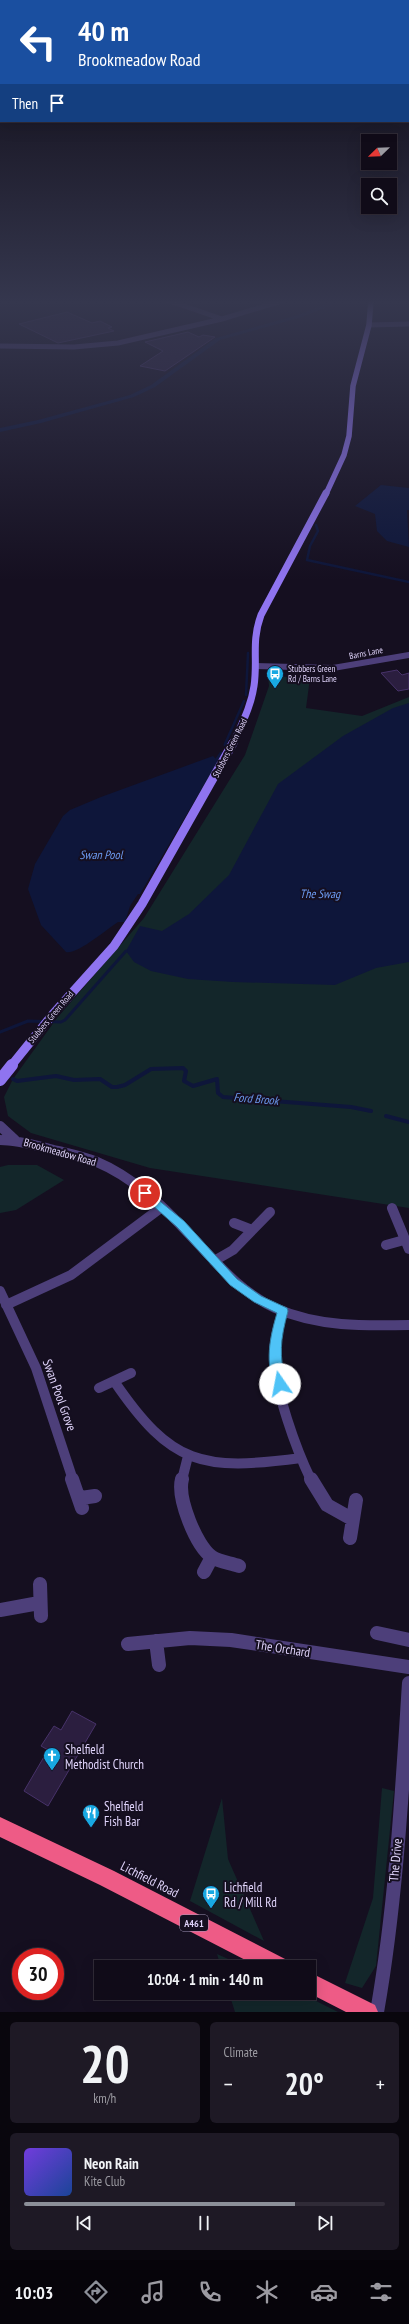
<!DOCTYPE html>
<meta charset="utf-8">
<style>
body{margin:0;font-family:"PT Sans Narrow",sans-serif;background:#1e1925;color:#f1f3f6;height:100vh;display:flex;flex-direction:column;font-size:15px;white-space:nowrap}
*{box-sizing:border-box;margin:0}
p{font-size:13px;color:#9c9ba2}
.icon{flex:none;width:22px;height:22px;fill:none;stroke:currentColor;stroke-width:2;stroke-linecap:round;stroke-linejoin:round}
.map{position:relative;height:2012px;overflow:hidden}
.sheet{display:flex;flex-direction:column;gap:10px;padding:10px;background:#09060d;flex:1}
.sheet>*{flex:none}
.top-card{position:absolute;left:0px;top:0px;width:409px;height:122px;box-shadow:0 4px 16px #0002,0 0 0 1px #302b37;background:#1a4fa0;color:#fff;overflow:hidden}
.needle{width:26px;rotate:247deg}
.controls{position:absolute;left:361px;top:134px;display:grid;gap:8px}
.controls a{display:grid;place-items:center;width:36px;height:36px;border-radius:0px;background:#100b18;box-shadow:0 4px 16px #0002,0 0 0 1px #302b37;font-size:20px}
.speed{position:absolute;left:12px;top:1948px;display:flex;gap:8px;font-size:20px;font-weight:700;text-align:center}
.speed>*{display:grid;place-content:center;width:52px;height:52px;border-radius:50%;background:#100b18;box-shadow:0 4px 16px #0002,0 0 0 1px #302b37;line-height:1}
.speed .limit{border:6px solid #d22;background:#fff;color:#111}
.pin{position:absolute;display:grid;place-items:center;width:34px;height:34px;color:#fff;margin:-17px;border:2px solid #fff;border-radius:50%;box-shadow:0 1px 4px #0007}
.me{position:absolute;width:44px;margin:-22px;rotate:348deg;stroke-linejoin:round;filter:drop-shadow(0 0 3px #0008)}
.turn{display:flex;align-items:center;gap:14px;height:84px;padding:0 12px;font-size:18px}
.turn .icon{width:52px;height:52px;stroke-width:2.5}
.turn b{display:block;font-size:28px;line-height:34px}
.then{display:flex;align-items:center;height:38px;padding:0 12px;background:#0003;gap:8px;font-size:15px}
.big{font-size:30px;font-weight:700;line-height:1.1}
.sheet .card{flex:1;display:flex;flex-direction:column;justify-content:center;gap:6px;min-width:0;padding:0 14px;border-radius:6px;background:#1e1925}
.sheet .dial{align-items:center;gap:0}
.dial b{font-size:52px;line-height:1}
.song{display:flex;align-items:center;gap:12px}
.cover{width:48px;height:48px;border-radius:6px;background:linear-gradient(135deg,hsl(260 70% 55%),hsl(220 70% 35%))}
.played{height:4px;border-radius:2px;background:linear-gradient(90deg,#8c9099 75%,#302b37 75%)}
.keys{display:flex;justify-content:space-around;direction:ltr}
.heat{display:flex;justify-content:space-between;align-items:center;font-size:22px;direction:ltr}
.sheet .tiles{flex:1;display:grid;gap:10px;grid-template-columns:1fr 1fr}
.card:last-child{grid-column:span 2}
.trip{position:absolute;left:94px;top:1960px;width:222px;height:40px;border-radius:0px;background:#100b18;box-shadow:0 4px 16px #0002,0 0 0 1px #302b37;font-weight:700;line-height:40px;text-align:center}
.tabs{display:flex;height:64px;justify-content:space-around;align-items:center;background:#06040a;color:#9c9ba2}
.tabs .icon{width:28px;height:28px}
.tabs .active{color:#8c9099}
.tabs b{font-size:18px;color:#f1f3f6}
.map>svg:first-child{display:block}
.green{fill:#13262a}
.water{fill:#0e163a}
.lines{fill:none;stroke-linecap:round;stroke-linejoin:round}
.stream-far2{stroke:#0e163a;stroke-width:2.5}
.stream-far1{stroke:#0e163a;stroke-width:3}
.stream{stroke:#0e163a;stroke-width:4}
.canal{fill:#0e163a;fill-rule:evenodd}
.building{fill:#2b1e3f;stroke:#473269}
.street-far3{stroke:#4d3f7a;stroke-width:5}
.street-far2{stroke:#4d3f7a;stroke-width:6}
.street-far1{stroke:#4d3f7a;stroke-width:10}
.street{stroke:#4d3f7a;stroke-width:14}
.secondary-far3{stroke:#8f74f0;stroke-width:5.5}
.secondary-far2{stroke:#8f74f0;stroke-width:7}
.secondary-far1{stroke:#8f74f0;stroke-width:9}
.secondary{stroke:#8f74f0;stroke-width:12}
.highway{fill:#ee5b86;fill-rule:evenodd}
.route{fill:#4fc3f7;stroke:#337fa1}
.labels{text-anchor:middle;stroke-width:4;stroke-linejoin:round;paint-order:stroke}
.far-street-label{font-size:9px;fill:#dfd3fa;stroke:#150f20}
.far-poi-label{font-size:9px;fill:#dfd3fa;stroke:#150f20;text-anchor:start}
.shield{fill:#150f20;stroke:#a298b9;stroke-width:1}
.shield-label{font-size:10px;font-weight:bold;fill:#dfd3fa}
.street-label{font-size:11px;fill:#dfd3fa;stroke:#150f20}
.water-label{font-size:12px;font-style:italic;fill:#6c9af0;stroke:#150f20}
.near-street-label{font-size:13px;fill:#dfd3fa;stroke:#150f20}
.near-poi-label{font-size:13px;fill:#dfd3fa;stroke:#150f20;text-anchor:start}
</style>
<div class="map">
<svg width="409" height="2012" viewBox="0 0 409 2012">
<rect width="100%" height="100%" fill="#150f20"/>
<!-- green -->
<path class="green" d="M268,676L310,678L306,708L362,716L409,697V1208L150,1168L31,1133L8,1116L4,1097L13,1079L57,1018L144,918L245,755L269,686Z
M8,1165H37L64,1180L16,1210L0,1213V1167Z
M382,1788L394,1791L376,1966L362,1988L345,1983L373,1898Z
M222,1798L228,1859L264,1941L190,1901Z
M217,1954L246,1967H221Z
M229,1993H300L338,2012H235Z"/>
<!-- water -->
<path class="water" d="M381,485L409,488V510H407L409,547L387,541L377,531L375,514L355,506Z
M409,703V962L376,968L335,985L233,982L188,979L151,971L134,962L126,951L140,926L162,931L189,914L229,875L278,784L343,736L393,708Z
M213,756L218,761L140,894H138L130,906L125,922H118C107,929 77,955 66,952L41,925L28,889L35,864L63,816L70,810L101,797Z"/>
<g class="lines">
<!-- stream-far2 -->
<path class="stream-far2" d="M316,525L318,531L310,546L307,560L409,582
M246,695L248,653
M225,744L244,701"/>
<!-- stream-far1 -->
<path class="stream-far1" d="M225,745L226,743
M217,759L221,753
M0,1032L28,1021L61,1022L65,1020L126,951"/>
<!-- stream -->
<path class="stream" d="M13,1079L17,1081L56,1076L74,1080L100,1079L112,1087H117L125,1085L151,1069L183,1068L186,1071L184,1081L193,1086L217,1079L218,1093L223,1097L351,1107L371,1111
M386,1116L409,1122"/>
<!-- canal -->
<path class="canal" d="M336,300H344L302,317L220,340L155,387L134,397L41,423L0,432V428L38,420L130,395L151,385L216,338L298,315Z"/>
</g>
<!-- building -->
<path class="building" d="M67,312L92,323L100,321L112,327L108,328L114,331L58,343L19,324Z
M188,332L199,337L203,335L215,337L165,371L140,366L163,351L145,342Z
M397,670L402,675L409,673V689L398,691L381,673Z
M72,1711L96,1724L48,1806L24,1791L48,1750L41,1746L54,1726L61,1730Z"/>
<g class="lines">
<!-- street-far3 -->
<path class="street-far3" d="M167,300L222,319
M369,325L409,324
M0,346L74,347L118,343L222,319L285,300"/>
<!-- street-far2 -->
<path class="street-far2" d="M255,666L333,668L409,655"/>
<!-- street-far1 -->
<path class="street-far1" d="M0,1126L15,1140
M0,1140C17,1140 34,1145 50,1149C66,1153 82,1156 97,1162C133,1177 163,1206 189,1234C216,1262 240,1292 275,1308C318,1327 364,1326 409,1325
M392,1208L409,1249
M234,1223L252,1230
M386,1245L404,1240
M214,1261L233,1250L270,1212
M0,1291L36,1368L73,1480
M6,1305L71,1275L162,1207
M283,1311C278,1325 274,1341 274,1356C275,1391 296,1449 311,1480
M114,1381C172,1466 202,1471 301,1458
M99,1388L131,1373
M182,1480L188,1456"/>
<!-- street -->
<path class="street" d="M72,1479L82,1508
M182,1479C177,1498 196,1546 212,1557C219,1562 231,1563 239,1566
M311,1479L327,1505L352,1519
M81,1498L95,1496
M350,1538L356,1500
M204,1572L212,1557
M40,1584L41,1616
M0,1610L39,1603
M377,1633L409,1640
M156,1641L159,1665
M128,1644L190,1638L231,1640L409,1667
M377,2012C396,1904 402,1792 409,1683"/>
<!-- secondary-far3 -->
<path class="secondary-far3" d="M326,494L344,455L349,436L353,386L369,325L371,300"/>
<!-- secondary-far2 -->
<path class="secondary-far2" d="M233,744C241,725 251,707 254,686C258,660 251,642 261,615L326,493"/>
<!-- secondary-far1 -->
<path class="secondary-far1" d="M11,1066L53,1014L114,946L142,904L233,743"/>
<!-- secondary -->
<path class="secondary" d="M0,1080L12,1065"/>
<!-- highway -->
<path class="highway" d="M0,1817L114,1871L287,1960L290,1967H259L100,1885L0,1837Z
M309,1972L375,2005L378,2012H346L309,1993Z"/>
</g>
<!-- sky -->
<linearGradient id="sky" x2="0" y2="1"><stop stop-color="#0c0812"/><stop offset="0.52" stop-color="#35374e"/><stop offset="1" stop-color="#35374e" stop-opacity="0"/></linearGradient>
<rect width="409" height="581" fill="url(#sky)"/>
<!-- route -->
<path class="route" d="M145,1189L184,1221L237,1279L261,1296L287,1308L288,1311C280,1341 279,1354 286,1384L284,1387H276C264,1364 270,1337 277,1313L254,1302L230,1285L177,1227L141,1195V1190Z"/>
<!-- icons -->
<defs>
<symbol id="bus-pin" viewBox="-11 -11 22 30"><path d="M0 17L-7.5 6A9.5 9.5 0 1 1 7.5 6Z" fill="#18a8e2" stroke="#150f20"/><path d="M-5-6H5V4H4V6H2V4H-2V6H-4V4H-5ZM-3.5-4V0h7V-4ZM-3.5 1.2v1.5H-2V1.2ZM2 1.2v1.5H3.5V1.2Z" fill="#fff"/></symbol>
<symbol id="church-pin" viewBox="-11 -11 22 30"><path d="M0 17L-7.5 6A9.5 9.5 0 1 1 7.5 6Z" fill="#18a8e2" stroke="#150f20"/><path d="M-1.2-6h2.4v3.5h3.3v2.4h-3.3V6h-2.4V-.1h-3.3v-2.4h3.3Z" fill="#fff"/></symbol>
<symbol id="restaurant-pin" viewBox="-11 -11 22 30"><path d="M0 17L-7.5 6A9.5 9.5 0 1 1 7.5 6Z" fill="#18a8e2" stroke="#150f20"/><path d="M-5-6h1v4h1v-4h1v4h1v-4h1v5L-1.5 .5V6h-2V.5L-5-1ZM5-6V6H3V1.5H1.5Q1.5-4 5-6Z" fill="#fff"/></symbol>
</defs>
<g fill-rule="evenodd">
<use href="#bus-pin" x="265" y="664" width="20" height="27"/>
<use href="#church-pin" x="42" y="1746" width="20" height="27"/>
<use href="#restaurant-pin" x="81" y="1803" width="20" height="27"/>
<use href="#bus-pin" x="201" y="1884" width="20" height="27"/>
</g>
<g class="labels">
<!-- far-street labels -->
<g class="far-street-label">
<text transform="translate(366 653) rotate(-11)" y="3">Barns Lane</text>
<text transform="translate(230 748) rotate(-63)" y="3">Stubbers Green Road</text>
<text transform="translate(51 1017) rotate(-50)" y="3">Stubbers Green Road</text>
</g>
<!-- far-poi labels -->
<g class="far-poi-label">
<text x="288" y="672">Stubbers Green<tspan x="288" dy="10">Rd / Barns Lane</tspan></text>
</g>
<!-- shield labels -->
<rect class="shield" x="180" y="1915" width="28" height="16" rx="3"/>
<g class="shield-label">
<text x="194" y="1927">A461</text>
</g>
<!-- street labels -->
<g class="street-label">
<text transform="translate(60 1152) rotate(16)" y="4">Brookmeadow Road</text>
</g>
<!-- water labels -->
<g class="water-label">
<text x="101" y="859">Swan Pool</text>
<text x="320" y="898">The Swag</text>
<text transform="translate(256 1099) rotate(5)" y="4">Ford Brook</text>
</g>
<!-- near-street labels -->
<g class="near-street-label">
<text transform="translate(60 1395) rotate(70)" y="5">Swan Pool Grove</text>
<text transform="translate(283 1648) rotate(9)" y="5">The Orchard</text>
<text transform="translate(395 1860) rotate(-85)" y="5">The Drive</text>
<text transform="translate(150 1879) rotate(27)" y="5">Lichfield Road</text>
</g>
<!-- near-poi labels -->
<g class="near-poi-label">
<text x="65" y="1754">Shelfield<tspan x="65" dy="15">Methodist Church</tspan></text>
<text x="104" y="1811">Shelfield<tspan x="104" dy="15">Fish Bar</tspan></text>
<text x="224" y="1892">Lichfield<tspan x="224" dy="15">Rd / Mill Rd</tspan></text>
</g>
</g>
</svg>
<div class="controls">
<a><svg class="needle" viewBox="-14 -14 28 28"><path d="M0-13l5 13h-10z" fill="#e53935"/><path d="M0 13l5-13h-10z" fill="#9c9ba2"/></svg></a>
<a><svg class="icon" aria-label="search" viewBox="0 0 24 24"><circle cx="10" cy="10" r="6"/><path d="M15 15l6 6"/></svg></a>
</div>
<div class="speed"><div class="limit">30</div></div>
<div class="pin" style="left:145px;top:1193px;background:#d93025"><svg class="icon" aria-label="arrive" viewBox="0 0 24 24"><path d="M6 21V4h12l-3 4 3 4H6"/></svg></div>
<svg class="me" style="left:280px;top:1384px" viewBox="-20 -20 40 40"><circle r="19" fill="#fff"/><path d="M0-13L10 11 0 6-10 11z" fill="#4fc3f7"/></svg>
<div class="trip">10:04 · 1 min · 140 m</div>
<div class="top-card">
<div class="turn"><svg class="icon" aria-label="left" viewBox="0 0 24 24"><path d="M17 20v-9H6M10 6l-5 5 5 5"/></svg><div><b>40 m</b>Brookmeadow Road</div></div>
<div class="then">Then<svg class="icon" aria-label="arrive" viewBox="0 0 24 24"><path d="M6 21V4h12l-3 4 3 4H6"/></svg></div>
</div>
</div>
<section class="sheet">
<div class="tiles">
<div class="card dial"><b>20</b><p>km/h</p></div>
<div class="card"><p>Climate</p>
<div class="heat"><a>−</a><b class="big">20°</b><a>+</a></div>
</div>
<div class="card">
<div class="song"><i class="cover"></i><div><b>Neon Rain</b><p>Kite Club</p></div></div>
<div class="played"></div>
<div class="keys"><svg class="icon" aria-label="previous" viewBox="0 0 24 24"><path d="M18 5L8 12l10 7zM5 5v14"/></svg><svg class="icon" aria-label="pause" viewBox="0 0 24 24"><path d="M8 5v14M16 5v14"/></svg><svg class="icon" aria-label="next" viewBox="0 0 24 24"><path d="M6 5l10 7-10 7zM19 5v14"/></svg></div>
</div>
</div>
</section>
<nav class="tabs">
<b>10:03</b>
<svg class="icon active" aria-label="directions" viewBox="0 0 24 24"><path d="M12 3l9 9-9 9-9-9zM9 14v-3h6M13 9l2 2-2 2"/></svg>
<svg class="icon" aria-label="music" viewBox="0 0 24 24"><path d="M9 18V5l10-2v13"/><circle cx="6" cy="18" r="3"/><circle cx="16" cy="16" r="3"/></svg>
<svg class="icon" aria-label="phone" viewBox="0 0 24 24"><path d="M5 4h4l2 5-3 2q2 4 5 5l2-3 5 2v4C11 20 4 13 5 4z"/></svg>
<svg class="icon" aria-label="climate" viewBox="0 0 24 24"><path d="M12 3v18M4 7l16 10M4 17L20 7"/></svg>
<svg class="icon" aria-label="car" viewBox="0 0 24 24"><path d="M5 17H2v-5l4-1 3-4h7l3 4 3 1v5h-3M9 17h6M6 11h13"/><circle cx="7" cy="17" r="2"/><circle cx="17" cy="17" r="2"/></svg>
<svg class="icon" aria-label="filters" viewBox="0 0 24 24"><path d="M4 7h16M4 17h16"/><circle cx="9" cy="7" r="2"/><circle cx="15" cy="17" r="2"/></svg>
</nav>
